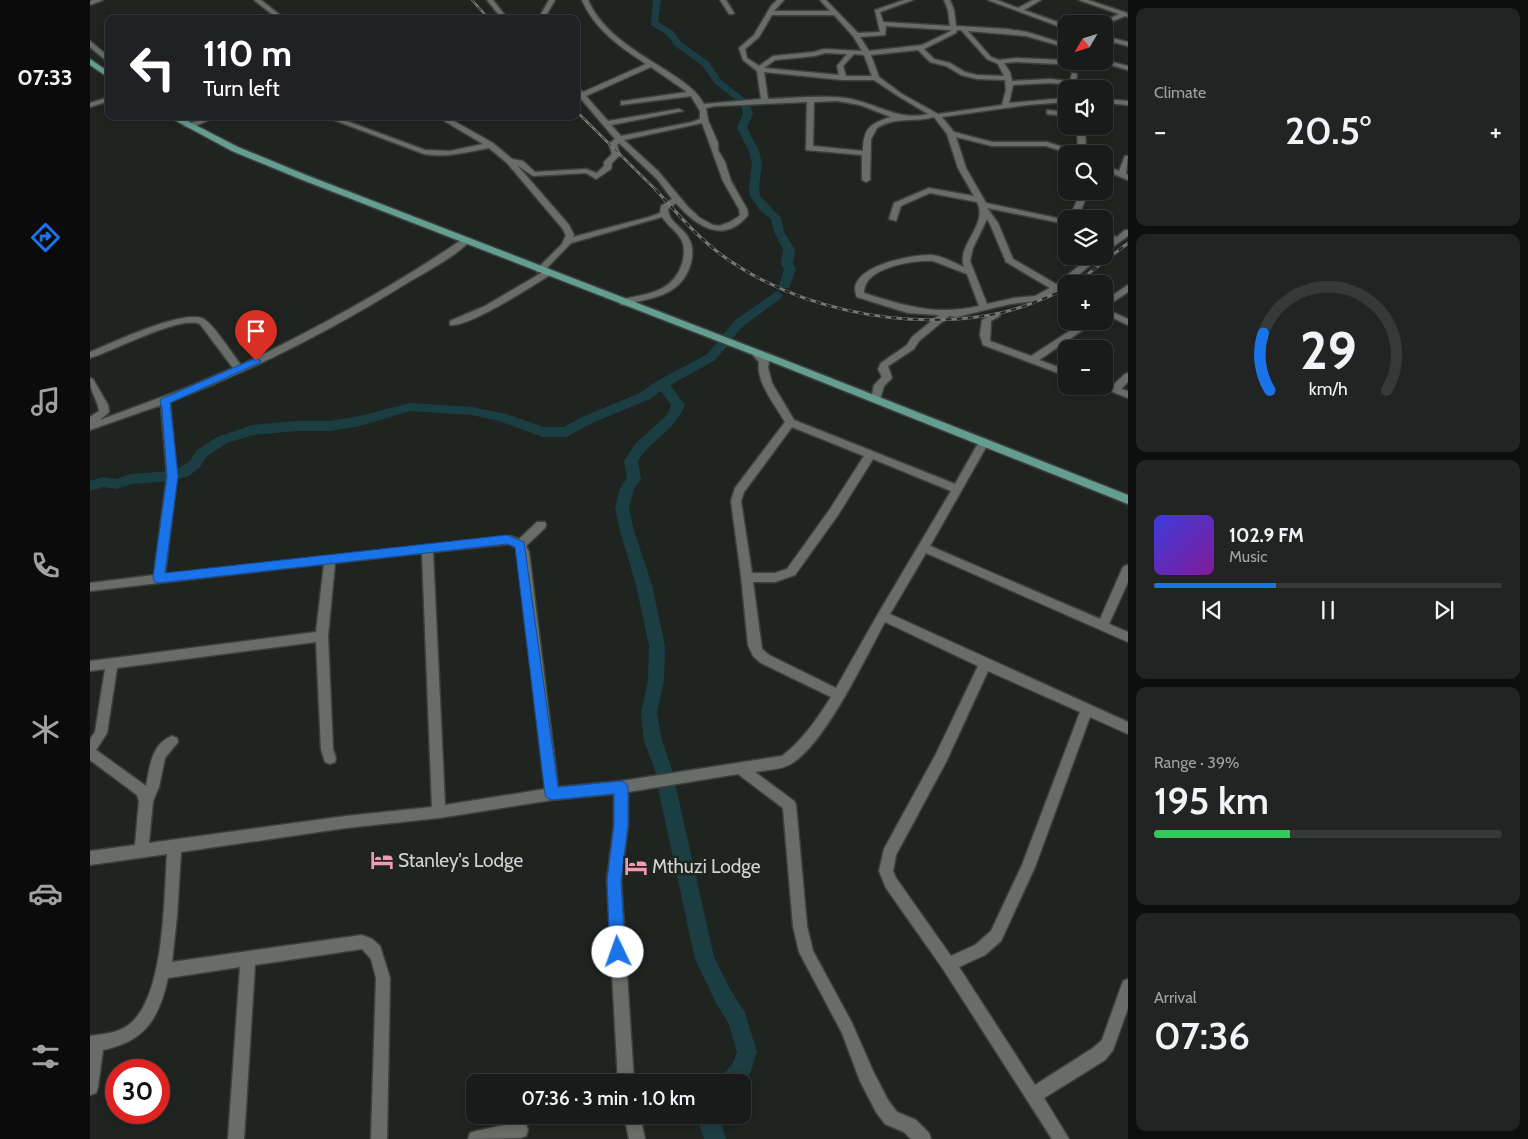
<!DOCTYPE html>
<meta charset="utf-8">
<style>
body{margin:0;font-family:Cabin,sans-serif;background:#212422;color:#f1f3f6;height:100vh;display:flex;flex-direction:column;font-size:19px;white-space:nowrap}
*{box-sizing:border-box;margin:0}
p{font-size:16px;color:#9fa1a2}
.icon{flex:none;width:28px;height:28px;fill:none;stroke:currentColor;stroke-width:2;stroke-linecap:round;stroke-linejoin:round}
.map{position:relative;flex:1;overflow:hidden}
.drawer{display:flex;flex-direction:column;gap:8px;padding:8px;background:#0d0f0e;width:400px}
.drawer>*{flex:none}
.top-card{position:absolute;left:15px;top:15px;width:475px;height:105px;border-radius:10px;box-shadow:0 2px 8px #0003,0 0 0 1px #363938;background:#202124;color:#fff;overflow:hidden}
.needle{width:32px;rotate:231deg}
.controls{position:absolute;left:968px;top:15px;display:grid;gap:10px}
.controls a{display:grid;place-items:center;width:55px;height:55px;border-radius:10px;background:#181b19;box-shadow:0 2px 8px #0003,0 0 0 1px #363938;font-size:25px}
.speed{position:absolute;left:15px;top:1059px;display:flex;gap:10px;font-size:25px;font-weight:700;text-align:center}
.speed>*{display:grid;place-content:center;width:65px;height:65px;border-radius:50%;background:#181b19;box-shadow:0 2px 8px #0003,0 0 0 1px #363938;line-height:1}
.speed .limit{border:8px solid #d22;background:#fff;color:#111}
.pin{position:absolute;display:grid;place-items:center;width:42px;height:42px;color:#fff;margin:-51px -21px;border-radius:50% 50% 50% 0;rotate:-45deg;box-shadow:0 0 5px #0007}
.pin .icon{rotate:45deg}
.me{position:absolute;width:55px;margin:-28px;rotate:357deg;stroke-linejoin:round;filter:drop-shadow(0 0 4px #0008)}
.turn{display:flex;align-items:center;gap:18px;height:105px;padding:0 15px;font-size:22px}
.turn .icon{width:65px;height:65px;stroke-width:2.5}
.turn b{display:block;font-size:35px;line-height:42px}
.big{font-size:38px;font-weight:600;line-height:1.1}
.drawer .card{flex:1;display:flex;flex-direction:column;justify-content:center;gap:8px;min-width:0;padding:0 18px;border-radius:10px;background:#212422}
.drawer .dial{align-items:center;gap:0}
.dial svg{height:130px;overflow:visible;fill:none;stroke:#363938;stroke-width:7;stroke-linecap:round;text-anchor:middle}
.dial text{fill:#f1f3f6;stroke:none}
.song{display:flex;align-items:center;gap:15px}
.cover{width:60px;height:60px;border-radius:8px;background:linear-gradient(135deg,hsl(240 70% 55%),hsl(290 70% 35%))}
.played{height:5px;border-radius:2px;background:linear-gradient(90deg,#1a73e8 35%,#363938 35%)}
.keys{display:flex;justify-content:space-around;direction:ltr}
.heat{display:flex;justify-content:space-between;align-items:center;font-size:28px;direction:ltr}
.charge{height:8px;border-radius:4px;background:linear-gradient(90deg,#34c759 39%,#363938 0)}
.trip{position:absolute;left:376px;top:1074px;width:285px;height:50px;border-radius:10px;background:#181b19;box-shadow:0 2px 8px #0003,0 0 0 1px #363938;font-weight:600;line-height:50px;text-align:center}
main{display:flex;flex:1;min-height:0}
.dock{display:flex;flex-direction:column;width:90px;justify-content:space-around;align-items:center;background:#0a0b0a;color:#9fa1a2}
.dock .icon{width:35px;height:35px}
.dock .selected{color:#1a73e8}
.dock b{font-size:22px;color:#f1f3f6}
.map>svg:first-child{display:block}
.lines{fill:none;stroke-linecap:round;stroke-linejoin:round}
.river{fill:#1b3e42;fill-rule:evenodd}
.minor-casing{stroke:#3d403d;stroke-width:3}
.major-casing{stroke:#3d403d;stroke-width:3}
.minor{fill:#696d69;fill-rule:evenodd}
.major{fill:#639e90;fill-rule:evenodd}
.rail-far1-casing{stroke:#737774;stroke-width:2.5}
.rail-casing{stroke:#737774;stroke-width:3}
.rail-far1{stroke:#202421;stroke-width:1;stroke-dasharray:4.5;stroke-linecap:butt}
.rail{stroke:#202421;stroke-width:2;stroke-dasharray:5.5;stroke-linecap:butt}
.route{fill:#1a73e8;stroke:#114b97}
.labels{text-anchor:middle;stroke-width:5;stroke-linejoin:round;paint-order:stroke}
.near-poi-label{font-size:19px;fill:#d0d3d0;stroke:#202421;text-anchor:start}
</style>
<main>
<nav class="dock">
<b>07:33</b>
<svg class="icon selected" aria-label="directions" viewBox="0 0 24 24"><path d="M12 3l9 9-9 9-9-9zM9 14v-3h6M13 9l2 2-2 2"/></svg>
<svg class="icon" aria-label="music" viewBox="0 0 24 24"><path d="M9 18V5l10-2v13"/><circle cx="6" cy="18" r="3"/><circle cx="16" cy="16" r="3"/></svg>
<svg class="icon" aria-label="phone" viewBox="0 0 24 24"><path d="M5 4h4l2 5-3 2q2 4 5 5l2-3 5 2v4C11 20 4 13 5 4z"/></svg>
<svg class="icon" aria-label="climate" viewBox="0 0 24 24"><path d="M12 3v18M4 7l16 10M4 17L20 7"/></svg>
<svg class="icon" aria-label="car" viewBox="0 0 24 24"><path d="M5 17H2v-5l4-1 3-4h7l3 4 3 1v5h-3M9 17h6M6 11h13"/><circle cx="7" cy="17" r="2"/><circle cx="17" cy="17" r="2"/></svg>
<svg class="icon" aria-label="filters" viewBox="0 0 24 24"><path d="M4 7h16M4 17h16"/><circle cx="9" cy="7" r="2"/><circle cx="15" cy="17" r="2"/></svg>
</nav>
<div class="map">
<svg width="1038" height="1139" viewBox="0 0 1038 1139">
<rect width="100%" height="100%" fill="#202421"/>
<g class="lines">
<!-- river -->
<path class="river" d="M563,0H571L568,22L583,31L591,42L619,62L631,80L658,101L663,113L657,128L669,151L672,164L669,186L670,196L691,218L694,232L705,249L703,264L706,269L699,288H691L689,286L694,269L691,264L693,249L684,232L681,219L669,209L660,196L659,186L662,164L659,151L647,128L653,113L651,104L625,84L613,66L585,46L577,35L561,25Z
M687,291L693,295L691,298L652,327L642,339H634L632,336L644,321Z
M632,341L638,345L624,361L580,385L595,405C586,429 561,440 548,461L551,479L544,489L539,508L544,531L562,585L575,646L574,681L567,713L572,741L583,772L580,778L574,780L568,778L554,741L551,713L558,681L559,646L546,585L530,531L525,508L530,488L537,478L534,461L545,444L578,414L581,405L571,391L560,399L502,423L476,437H453L409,421L382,415L320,411L270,426L240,431H206L163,435L137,443L117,456L110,467L99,476L82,481L42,484L26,489L13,487L0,491V481L13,477L26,479L41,474L81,471L89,468L100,461L107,450L127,437L162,425L206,421H240L270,416L320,403L382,407L416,414L454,427H474L492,417L550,393L567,381L616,355L628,342Z
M577,780L583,782L586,788L624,957L640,989L655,1013L667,1052L659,1076L652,1084L629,1082L633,1075L643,1063L647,1052L639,1024L626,1003L605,959L568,788L571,782Z
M609,1115H631L630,1121L636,1139H614L608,1121Z"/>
<defs>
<path id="minor" d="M3,0H13L0,5V1Z
M164,0H171L195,19H188Z
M397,0H403L418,19H412Z
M459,0H465L454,19H448Z
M492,0H498C512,32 545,51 574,69C589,79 605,88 614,104L671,99L667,71L653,60L649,48L664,35L681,6L687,0H694L684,11H740L730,0H736L768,33L790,32L785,10L814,0H823L790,12L793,22L860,26L858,10L854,0H860L864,10L866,26L917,29L937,32L969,42V44L967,45L936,36L878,31L901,57L909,60L927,58L994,61L986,65L927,62L914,63L920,72L922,81L960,79L980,81L982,73L987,74L986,83L983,85L960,83L923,85L919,103L976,98V102L937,105L852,117L864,132L902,142H957L988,152L987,126H995L996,154H980L956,146H902L866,137L876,168L896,203L976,220V224L897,208L908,223L923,259L966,284L1002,256H1012L972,288L976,290V297L966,292C952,303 938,301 921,304C902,308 886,312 867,317L859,316L829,341L824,349L798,366L802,378L794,386L789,402H783L781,400L784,385L792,377L788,369L791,363L817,345L822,337L849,315L818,313L767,297C753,267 823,254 842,255C853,256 864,263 874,267C866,245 899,225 887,202L840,193L811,206L806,221L799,219L804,203L839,188L884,196L868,168L857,134L844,117C823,123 806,116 787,128L781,139L780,180L776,182L772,180V155L716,150L717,102L626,106L616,108L618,120L628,143V150L635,162L641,181L657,209L658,215C634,245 606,226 586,203L578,209C578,221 592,227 598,237C603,245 603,254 601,263C591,297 561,298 532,305L528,302L529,300C554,294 582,294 592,264C594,257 595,248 592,241C588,232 578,226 572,217L481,243L453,272L460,271V275C442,286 378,328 360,325V321L395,306L453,272H447L446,270L472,244L476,235L472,228L417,163L399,148C377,152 356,158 334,154L233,116H243L335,150L360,151L393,144L346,116H355L403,143L422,159L433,161L445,172L496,169L507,173L514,166V162L522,154L519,144L525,139L486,93V87L493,92L556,64C530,47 504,29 492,0ZM682,15H744L763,36L772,51L734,49L724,52L683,56L669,66L657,58L655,49L669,37ZM796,26L860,30L861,31L832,45L779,51L770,37L795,35ZM867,30H871L897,59L908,64L914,76L887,75L875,72L860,63L844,59L834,49L866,33ZM828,50L840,62L856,66L871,75L887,79L915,80L916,90L912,105L848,114L812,94L789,77L781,55ZM735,53L757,54L747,66L749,75L674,68L685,60L725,56ZM764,54L774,55L782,76H756L753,66ZM561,67L597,92L534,101H531V105L601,96L610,111V119L602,122L531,136L521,125L593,111L589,109L518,121L496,96ZM674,72L753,80H784L808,96L838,114C809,122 784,102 756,98C731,95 703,98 678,99ZM747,101L770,105L801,117C781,123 773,128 773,151L723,146L724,102ZM612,123L633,181L649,209L650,215L648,217L640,222L629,226L623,225L610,218L598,207L568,171L534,140ZM529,143L568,180L582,199L571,206L570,213L559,217L483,237L484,235L479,225L427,165L443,176L496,173L506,179L521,169L522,163L530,155L527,145ZM897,219L900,224L916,262L960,288L945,296L924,298L897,304L880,261L883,248ZM843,261L877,274L889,306C847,316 814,306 774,293C773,267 823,260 843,261Z
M630,0H636L644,13L643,14H639Z
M898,0H907L928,8L943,0H951L934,10L976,25V29Z
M989,0H998L1037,13L1038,17L1035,16L1014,25L1008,24L1029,14Z
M1014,36L1038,42V46L1014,40Z
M0,41L19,57V63L0,47Z
M1014,60L1038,66V70L1007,61Z
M19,97V101L0,107V103Z
M1014,99L1038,101V105L1014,103Z
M957,110L976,112V116L957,114Z
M118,116H128L101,128L94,126Z
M1014,124L1017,126L1016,129H1010L1009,126H1014Z
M1035,156H1038L1036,174L1038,175V180L1014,170V165L1029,171Z
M991,191H999L987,219H979Z
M1035,230H1038V236L1014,253V247L1022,240L1014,237V232L1027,237Z
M373,239H379L380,241C366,256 336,272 317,283C242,330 163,370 80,402L87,476L75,574L421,536L429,539L447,522H455L456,525L455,528L436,546L439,552L468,787L531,781L692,756C713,740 727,719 741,697L671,663L663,656L658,645L651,576L641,501L645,488L695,422C685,404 666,383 669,362L660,352L662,350H668L679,361L678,368L682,383L704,420L865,484L890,440H898L899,442L840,546L1010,619L1032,569L1034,566L1038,565V582L1019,624L1038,632V642L836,553L800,614L1038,722V734L1000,717L945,867L911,941L895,955L869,967L945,1085L1003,1048L1012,1040L1033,981L1038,979V1008L1023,1050L1015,1060L954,1098L979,1139H962L853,969L796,888L789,871L794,849L846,754L888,666L795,622C775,658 734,747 699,765C689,770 675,770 665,772L704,801L706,805L717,926L723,951L762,1023L783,1071L798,1100L807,1112L826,1120L839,1133L841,1139H821L814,1132L795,1124L786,1112L770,1081L752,1033L709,952L703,926L693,808L648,774L538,792V825L531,880L544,1082H528L517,880L524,825V794L462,800L349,818L256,828L91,852L87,916L82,962L272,935L282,939L290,946L300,978L297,1139H281L286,978L281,959L272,949L165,965L154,1139H138L150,967L78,978C69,1018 56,1041 13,1050L8,1087L6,1093L0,1095V1036C13,1034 29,1033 40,1024C75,995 74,897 77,854L0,865V851L45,845L49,801L47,795L0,760V739L5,732L15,669L0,671V661L226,632L234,564L0,591V583L64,575L77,476L71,405L0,430V417L9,411C7,397 0,394 0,378L3,379L18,405L19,412L10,420L96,388L143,368L110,324C90,315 24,351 0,358V352C22,343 95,308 114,319C124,325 143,355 151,365C228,328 302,287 373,239ZM702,427L774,456L740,509L697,569L685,573H662L651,501L654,492ZM783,459L861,491L788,614L746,688L679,655L672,649L663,582H685L705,575L748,515ZM420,544L426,548L427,552L455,789L355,805L343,552ZM332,553L342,807L256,816L59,843L63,801L69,787L75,758L88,742L87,738L82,736C61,744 60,767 56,786L6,750L17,733L27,668L226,642L231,749L235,762L240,764L245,762L246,758L243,749L238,636L245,563ZM898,671L990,712L932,865L901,931L885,945L861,956L806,878L803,871L806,855L856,762Z
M1038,285V292L1014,308V301Z
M1014,308L1038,319V325L1014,314Z
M906,313L910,316L901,321L900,341L941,356L995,321H1006L949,360L976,370V376L893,345L890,335L892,320Z
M1038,373V382L1031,389L1038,391V398L1008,386H1014V383L1022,386L1035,374Z
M534,1115H550L555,1139H539Z
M430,1122L436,1124L438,1130L436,1136L430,1138L378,1139L380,1133L386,1131Z"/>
<path id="major" d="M0,59L19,72V78L0,65Z
M77,116H88L148,147L216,175L700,362L1038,495V504L692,366L210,179L142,151Z"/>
</defs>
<!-- minor casing -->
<use href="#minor" class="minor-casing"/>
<!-- major casing -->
<use href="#major" class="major-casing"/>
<!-- minor -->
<use href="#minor" class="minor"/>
<!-- major -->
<use href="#major" class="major"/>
<defs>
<path id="rail-far1" d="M382,0L399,19
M486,111L567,191"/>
<path id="rail" d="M566,190C587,213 608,238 633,256C705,308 806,329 894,316C923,312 949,301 976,289
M985,284L1038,243"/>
</defs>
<!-- rail-far1 casing -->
<use href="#rail-far1" class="rail-far1-casing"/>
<!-- rail casing -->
<use href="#rail" class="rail-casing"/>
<!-- rail-far1 -->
<use href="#rail-far1" class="rail-far1"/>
<!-- rail -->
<use href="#rail" class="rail"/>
</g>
<!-- route -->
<path class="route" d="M166,358L171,361L169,363L80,403L88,476L75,573L417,535L434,542L468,787L531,781L536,783L538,787V825L531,880L535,952L533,958L528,960L522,958L520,952L517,880L524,825V794L462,800L457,798L455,794L425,547L417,544L69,583L65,582L63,578L77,476L72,409L70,401L71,399Z"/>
<!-- icons -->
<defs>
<symbol id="hotel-bare" viewBox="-9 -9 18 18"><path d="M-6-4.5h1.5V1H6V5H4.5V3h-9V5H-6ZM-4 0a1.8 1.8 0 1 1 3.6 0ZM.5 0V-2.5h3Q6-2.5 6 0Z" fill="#f19ab2" stroke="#202421" stroke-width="2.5" paint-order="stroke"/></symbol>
</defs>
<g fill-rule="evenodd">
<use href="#hotel-bare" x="276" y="844" width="32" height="32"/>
<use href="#hotel-bare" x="530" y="850" width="32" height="32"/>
</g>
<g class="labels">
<!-- near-poi labels -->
<g class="near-poi-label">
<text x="308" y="867">Stanley's Lodge</text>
<text x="562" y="873">Mthuzi Lodge</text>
</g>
</g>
</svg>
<div class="controls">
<a><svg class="needle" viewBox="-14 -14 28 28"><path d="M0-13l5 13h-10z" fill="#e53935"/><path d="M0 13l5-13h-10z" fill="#9fa1a2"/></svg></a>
<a><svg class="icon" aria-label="sound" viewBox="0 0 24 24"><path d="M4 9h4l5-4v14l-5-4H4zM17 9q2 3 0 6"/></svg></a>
<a><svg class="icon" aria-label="search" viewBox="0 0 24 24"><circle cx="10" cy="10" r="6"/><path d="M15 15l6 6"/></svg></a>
<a><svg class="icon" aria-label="layers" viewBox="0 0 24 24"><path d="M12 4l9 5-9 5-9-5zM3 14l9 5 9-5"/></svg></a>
<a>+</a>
<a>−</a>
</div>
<div class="speed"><div class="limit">30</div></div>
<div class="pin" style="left:166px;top:361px;background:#d93025"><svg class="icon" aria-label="arrive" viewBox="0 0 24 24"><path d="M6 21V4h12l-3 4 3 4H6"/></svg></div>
<svg class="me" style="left:528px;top:952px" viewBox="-20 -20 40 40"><circle r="19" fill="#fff"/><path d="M0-13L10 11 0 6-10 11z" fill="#1a73e8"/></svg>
<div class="trip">07:36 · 3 min · 1.0 km</div>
<div class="top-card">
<div class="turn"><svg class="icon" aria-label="left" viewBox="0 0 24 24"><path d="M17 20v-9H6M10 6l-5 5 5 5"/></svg><div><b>110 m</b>Turn left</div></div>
</div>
</div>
<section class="drawer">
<div class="card"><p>Climate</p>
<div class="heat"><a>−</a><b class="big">20.5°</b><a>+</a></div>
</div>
<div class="card dial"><svg viewBox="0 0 100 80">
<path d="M14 69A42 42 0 1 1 86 69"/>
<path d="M14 69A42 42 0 0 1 10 34" stroke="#1a73e8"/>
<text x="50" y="56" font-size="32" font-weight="700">29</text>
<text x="50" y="72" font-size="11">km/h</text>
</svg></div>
<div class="card">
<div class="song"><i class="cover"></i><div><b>102.9 FM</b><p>Music</p></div></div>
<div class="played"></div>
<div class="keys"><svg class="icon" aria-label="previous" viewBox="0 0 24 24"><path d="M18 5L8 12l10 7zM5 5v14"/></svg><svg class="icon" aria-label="pause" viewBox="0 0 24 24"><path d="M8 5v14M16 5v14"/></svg><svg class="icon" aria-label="next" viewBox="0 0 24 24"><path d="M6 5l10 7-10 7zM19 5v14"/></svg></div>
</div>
<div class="card"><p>Range · 39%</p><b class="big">195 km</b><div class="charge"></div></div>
<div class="card"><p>Arrival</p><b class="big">07:36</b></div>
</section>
</main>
